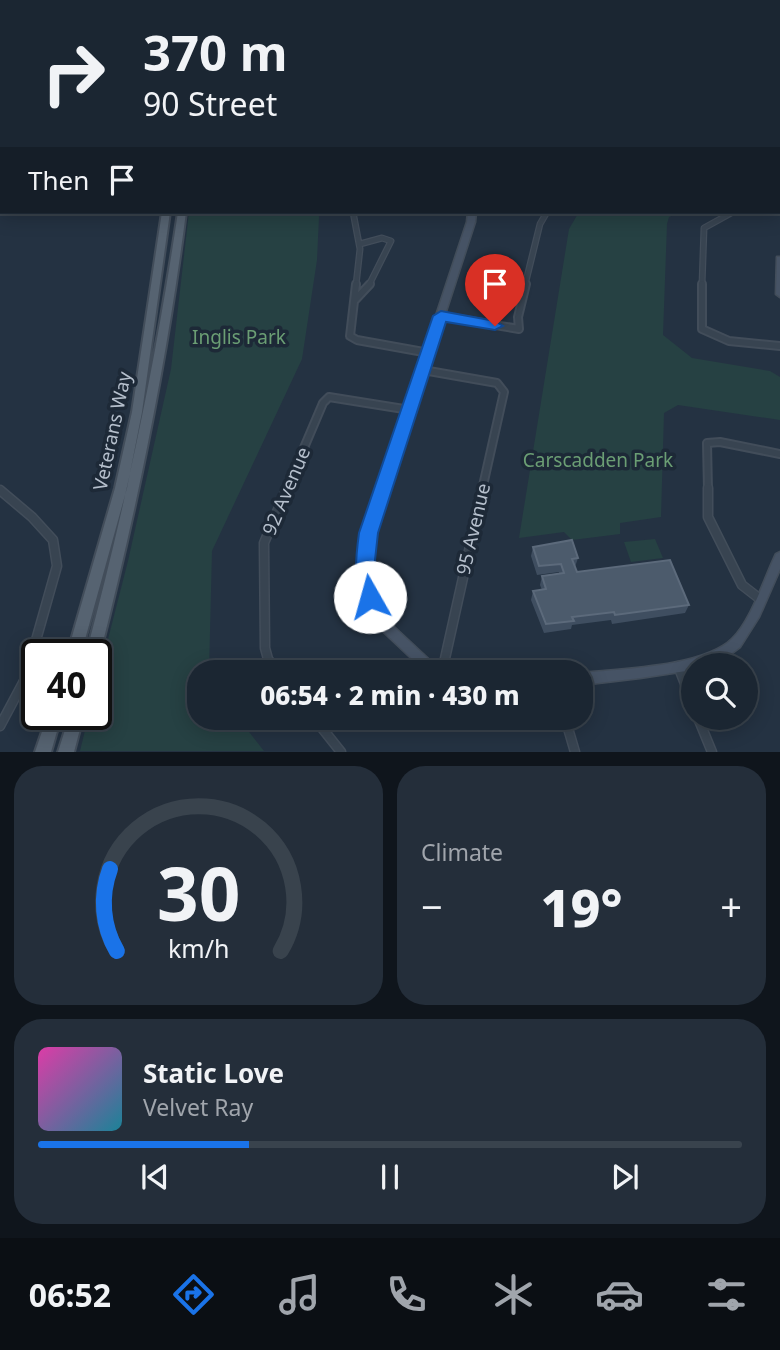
<!DOCTYPE html>
<meta charset="utf-8">
<style>
body{margin:0;font-family:"Noto Sans",sans-serif;background:#242e3a;color:#f1f3f6;height:100vh;display:flex;flex-direction:column;font-size:26px;white-space:nowrap}
*{box-sizing:border-box;margin:0}
p{font-size:23px;color:#a0a5ac}
.icon{flex:none;width:38px;height:38px;fill:none;stroke:currentColor;stroke-width:2;stroke-linecap:round;stroke-linejoin:round}
.map{position:relative;height:752px;overflow:hidden}
.sheet{display:flex;flex-direction:column;gap:14px;padding:14px;background:#0f151c;flex:1}
.sheet>*{flex:none}
.banner{position:absolute;left:0px;top:0px;width:780px;height:214px;box-shadow:0 4px 18px #0003,0 0 0 2px #39434d;background:#1b2632;color:#f1f3f6;overflow:hidden}
.controls{position:absolute;left:681px;top:653px;display:grid;gap:14px}
.controls a{display:grid;place-items:center;width:77px;height:77px;border-radius:50%;background:#1b2632;box-shadow:0 4px 18px #0003,0 0 0 2px #39434d;font-size:35px}
.speed{position:absolute;left:21px;top:639px;display:flex;gap:14px;font-size:35px;font-weight:700;text-align:center}
.speed>*{display:grid;place-content:center;width:91px;height:91px;border-radius:50%;background:#1b2632;box-shadow:0 4px 18px #0003,0 0 0 2px #39434d;line-height:1}
.speed .limit{border:4px solid #111;border-radius:10px;background:#fff;color:#111}
.pin{position:absolute;display:grid;place-items:center;width:60px;height:60px;color:#fff;margin:-72px -30px;border-radius:50% 50% 50% 0;rotate:-45deg;box-shadow:0 0 7px #0007}
.pin .icon{rotate:45deg}
.me{position:absolute;width:77px;margin:-38px;rotate:353deg;stroke-linejoin:round;filter:drop-shadow(0 0 5px #0008)}
.turn{display:flex;align-items:center;gap:24px;height:147px;padding:0 28px;font-size:32px}
.turn .icon{width:91px;height:91px;stroke-width:2.5}
.turn b{display:block;font-size:49px;line-height:60px}
.then{display:flex;align-items:center;height:66px;padding:0 28px;background:#0003;gap:14px;font-size:26px}
.big{font-size:52px;font-weight:800;line-height:1.1}
.sheet .tile{flex:1;display:flex;flex-direction:column;justify-content:center;gap:10px;min-width:0;padding:0 24px;border-radius:28px;background:#242e3a}
.sheet .dial{align-items:center;gap:0}
.dial svg{height:182px;overflow:visible;fill:none;stroke:#39434d;stroke-width:7;stroke-linecap:round;text-anchor:middle}
.dial text{fill:#f1f3f6;stroke:none}
.song{display:flex;align-items:center;gap:21px}
.cover{width:84px;height:84px;border-radius:10px;background:linear-gradient(135deg,hsl(320 70% 55%),hsl(190 70% 35%))}
.played{height:7px;border-radius:4px;background:linear-gradient(90deg,#1a73e8 30%,#39434d 30%)}
.keys{display:flex;justify-content:space-around;direction:ltr}
.heat{display:flex;justify-content:space-between;align-items:center;font-size:38px;direction:ltr}
.sheet .tiles{flex:1;display:grid;gap:14px;grid-template-columns:1fr 1fr}
.tile:last-child{grid-column:span 2}
.trip{position:absolute;left:187px;top:660px;width:406px;height:70px;border-radius:28px;background:#1b2632;box-shadow:0 4px 18px #0003,0 0 0 2px #39434d;font-weight:800;line-height:70px;text-align:center}
.tabs{display:flex;height:112px;justify-content:space-around;align-items:center;background:#0b0f14;color:#a0a5ac}
.tabs .icon{width:49px;height:49px}
.tabs .selected{color:#1a73e8}
.tabs b{font-size:32px;color:#f1f3f6}
.map>svg:first-child{display:block}
.green{fill:#264143}
.lines{fill:none;stroke-linecap:round;stroke-linejoin:round}
.street-far3-casing{stroke:#424d5a;stroke-width:5}
.street-far2-casing{stroke:#424d5a;stroke-width:7}
.street-far1-casing{stroke:#424d5a;stroke-width:10}
.street-casing{stroke:#424d5a;stroke-width:11}
.secondary-casing{stroke:#424d5a;stroke-width:3}
.primary-casing{stroke:#424d5a;stroke-width:4}
.street-far3{stroke:#384451;stroke-width:3.5}
.street-far2{stroke:#384451;stroke-width:4.5}
.street-far1{stroke:#384451;stroke-width:6}
.street{stroke:#384451;stroke-width:8}
.secondary{fill:#465365;fill-rule:evenodd}
.primary{fill:#566371;fill-rule:evenodd}
.wall{fill:#3f4e60}
.building{fill:#4c5b6c;stroke:#5c6a7b;stroke-width:2}
.route{fill:#1a73e8;stroke:#114b97;stroke-width:2}
.labels{text-anchor:middle;stroke-width:7;stroke-linejoin:round;paint-order:stroke}
.park-label{font-size:19px;fill:#6b9e74;stroke:#1d2937}
.street-label{font-size:19px;fill:#b5bfcc;stroke:#1d2937}
</style>
<div class="map">
<svg width="780" height="752" viewBox="0 0 780 752">
<rect width="100%" height="100%" fill="#243242"/>
<!-- green -->
<path class="green" d="M189,212H318L319,217L317,260L302,359L212,551L209,672H200V718H238L264,751H80L89,714H96V686L128,561L171,369Z
M579,212H680L669,217L667,224L663,335L692,358L770,371L780,377V420L678,405L664,413L661,517L620,523V534L572,540L564,532L519,538L569,229Z
M655,539L663,558L631,562L624,542Z"/>
<g class="lines">
<defs>
<path id="street-far3" d="M702,0L704,2"/>
<path id="street-far2" d="M353,212L360,249L356,285
M360,244L382,238L391,241L369,285
M525,285L540,224L547,212
M702,285L704,228L733,212"/>
<path id="street-far1" d="M356,284L350,336L357,340L429,353
M702,284V329L729,341L780,346
M355,300L370,284
M441,316L519,329L518,317L526,284
M423,370L497,383L504,392L482,490
M286,490L323,403L329,397L410,410
M708,490L707,443L720,442L780,454"/>
<path id="street" d="M708,488V517L742,585L760,599
M0,490L32,517L53,540L57,566L25,679L0,726
M678,666L693,704
M278,672L268,659L265,648L264,543L287,488
M442,672L483,488
M314,718L341,752
M565,718L575,752
M698,718L712,752"/>
<path id="secondary" d="M101,0H113L109,2H95Z
M122,0H138L133,2H114Z
M366,0H370L371,2H366Z
M750,0H755L756,2H751Z
M779,17H780V19H779Z
M0,18H2V20H0Z
M0,60L2,61V66L0,65Z
M0,69L2,70V75L0,74Z
M2,132V138L0,139V133Z
M779,142H780V146H779Z
M2,145V151L0,152V146Z
M468,212H476L475,222L374,533L371,553V575L374,596L379,613L438,668L440,672H426L371,620L369,616L363,596L360,575L361,553L364,533L467,222Z
M777,257H780V297L776,294Z
M780,552V569L759,617L740,647L728,656L707,665H693V669L686,671L640,678L581,685V673C620,669 703,667 732,639C751,621 764,579 776,554Z"/>
<path id="primary" d="M191,0H197L198,2H192Z
M201,0H207L208,2H202Z
M211,0H217L215,2H209Z
M162,212H170L142,412L127,488L81,654H67L115,488L132,412Z
M178,212H186C167,361 137,508 100,654L96,659V654H86C125,508 156,361 178,212Z
M48,714H62L51,752H35Z
M70,714H84L74,752H58Z"/>
</defs>
<!-- street-far3 casing -->
<use href="#street-far3" class="street-far3-casing"/>
<!-- street-far2 casing -->
<use href="#street-far2" class="street-far2-casing"/>
<!-- street-far1 casing -->
<use href="#street-far1" class="street-far1-casing"/>
<!-- street casing -->
<use href="#street" class="street-casing"/>
<!-- secondary casing -->
<use href="#secondary" class="secondary-casing"/>
<!-- primary casing -->
<use href="#primary" class="primary-casing"/>
<!-- street-far3 -->
<use href="#street-far3" class="street-far3"/>
<!-- street-far2 -->
<use href="#street-far2" class="street-far2"/>
<!-- street-far1 -->
<use href="#street-far1" class="street-far1"/>
<!-- street -->
<use href="#street" class="street"/>
<!-- secondary -->
<use href="#secondary" class="secondary"/>
<!-- primary -->
<use href="#primary" class="primary"/>
</g>
<!-- wall -->
<path class="wall" d="M533,547L578,558L575,567L577,572L689,605L685,613L612,624L611,620L572,625L571,629L544,633L531,600L533,591L542,590L540,585L542,576L559,574V572L537,575L531,556Z"/>
<!-- building -->
<path class="building" d="M572,540L578,558L572,559L577,572L670,560L689,605L615,615L614,612L572,617L574,621L546,624L533,591L546,589L542,576L564,573L561,564L539,566L533,547Z"/>
<!-- route -->
<path class="route" d="M441,311L495,321L503,326L495,330L446,322L378,533L375,560L380,597L377,604L370,607L362,604C353,583 356,555 359,533L433,316Z"/>
<g class="labels">
<!-- park labels -->
<g class="park-label">
<text x="239" y="344">Inglis Park</text>
<text x="598" y="467">Carscadden Park</text>
</g>
<!-- street labels -->
<g class="street-label">
<text transform="translate(112 431) rotate(-78)" y="7">Veterans Way</text>
<text transform="translate(286 491) rotate(-67)" y="7">92 Avenue</text>
<text transform="translate(473 529) rotate(-77)" y="7">95 Avenue</text>
</g>
</g>
</svg>
<div class="controls">
<a><svg class="icon" aria-label="search" viewBox="0 0 24 24"><circle cx="10" cy="10" r="6"/><path d="M15 15l6 6"/></svg></a>
</div>
<div class="speed"><div class="limit">40</div></div>
<div class="pin" style="left:495px;top:326px;background:#d93025"><svg class="icon" aria-label="arrive" viewBox="0 0 24 24"><path d="M6 21V4h12l-3 4 3 4H6"/></svg></div>
<svg class="me" style="left:370px;top:597px" viewBox="-20 -20 40 40"><circle r="19" fill="#fff"/><path d="M0-13L10 11 0 6-10 11z" fill="#1a73e8"/></svg>
<div class="trip">06:54 · 2 min · 430 m</div>
<div class="banner">
<div class="turn"><svg class="icon" aria-label="right" viewBox="0 0 24 24"><path d="M7 20v-9h11M14 6l5 5-5 5"/></svg><div><b>370 m</b>90 Street</div></div>
<div class="then">Then<svg class="icon" aria-label="arrive" viewBox="0 0 24 24"><path d="M6 21V4h12l-3 4 3 4H6"/></svg></div>
</div>
</div>
<section class="sheet">
<div class="tiles">
<div class="tile dial"><svg viewBox="0 0 100 80">
<path d="M14 69A42 42 0 1 1 86 69"/>
<path d="M14 69A42 42 0 0 1 11 33" stroke="#1a73e8"/>
<text x="50" y="56" font-size="32" font-weight="700">30</text>
<text x="50" y="72" font-size="11">km/h</text>
</svg></div>
<div class="tile"><p>Climate</p>
<div class="heat"><a>−</a><b class="big">19°</b><a>+</a></div>
</div>
<div class="tile">
<div class="song"><i class="cover"></i><div><b>Static Love</b><p>Velvet Ray</p></div></div>
<div class="played"></div>
<div class="keys"><svg class="icon" aria-label="previous" viewBox="0 0 24 24"><path d="M18 5L8 12l10 7zM5 5v14"/></svg><svg class="icon" aria-label="pause" viewBox="0 0 24 24"><path d="M8 5v14M16 5v14"/></svg><svg class="icon" aria-label="next" viewBox="0 0 24 24"><path d="M6 5l10 7-10 7zM19 5v14"/></svg></div>
</div>
</div>
</section>
<nav class="tabs">
<b>06:52</b>
<svg class="icon selected" aria-label="directions" viewBox="0 0 24 24"><path d="M12 3l9 9-9 9-9-9zM9 14v-3h6M13 9l2 2-2 2"/></svg>
<svg class="icon" aria-label="music" viewBox="0 0 24 24"><path d="M9 18V5l10-2v13"/><circle cx="6" cy="18" r="3"/><circle cx="16" cy="16" r="3"/></svg>
<svg class="icon" aria-label="phone" viewBox="0 0 24 24"><path d="M5 4h4l2 5-3 2q2 4 5 5l2-3 5 2v4C11 20 4 13 5 4z"/></svg>
<svg class="icon" aria-label="climate" viewBox="0 0 24 24"><path d="M12 3v18M4 7l16 10M4 17L20 7"/></svg>
<svg class="icon" aria-label="car" viewBox="0 0 24 24"><path d="M5 17H2v-5l4-1 3-4h7l3 4 3 1v5h-3M9 17h6M6 11h13"/><circle cx="7" cy="17" r="2"/><circle cx="17" cy="17" r="2"/></svg>
<svg class="icon" aria-label="filters" viewBox="0 0 24 24"><path d="M4 7h16M4 17h16"/><circle cx="9" cy="7" r="2"/><circle cx="15" cy="17" r="2"/></svg>
</nav>
